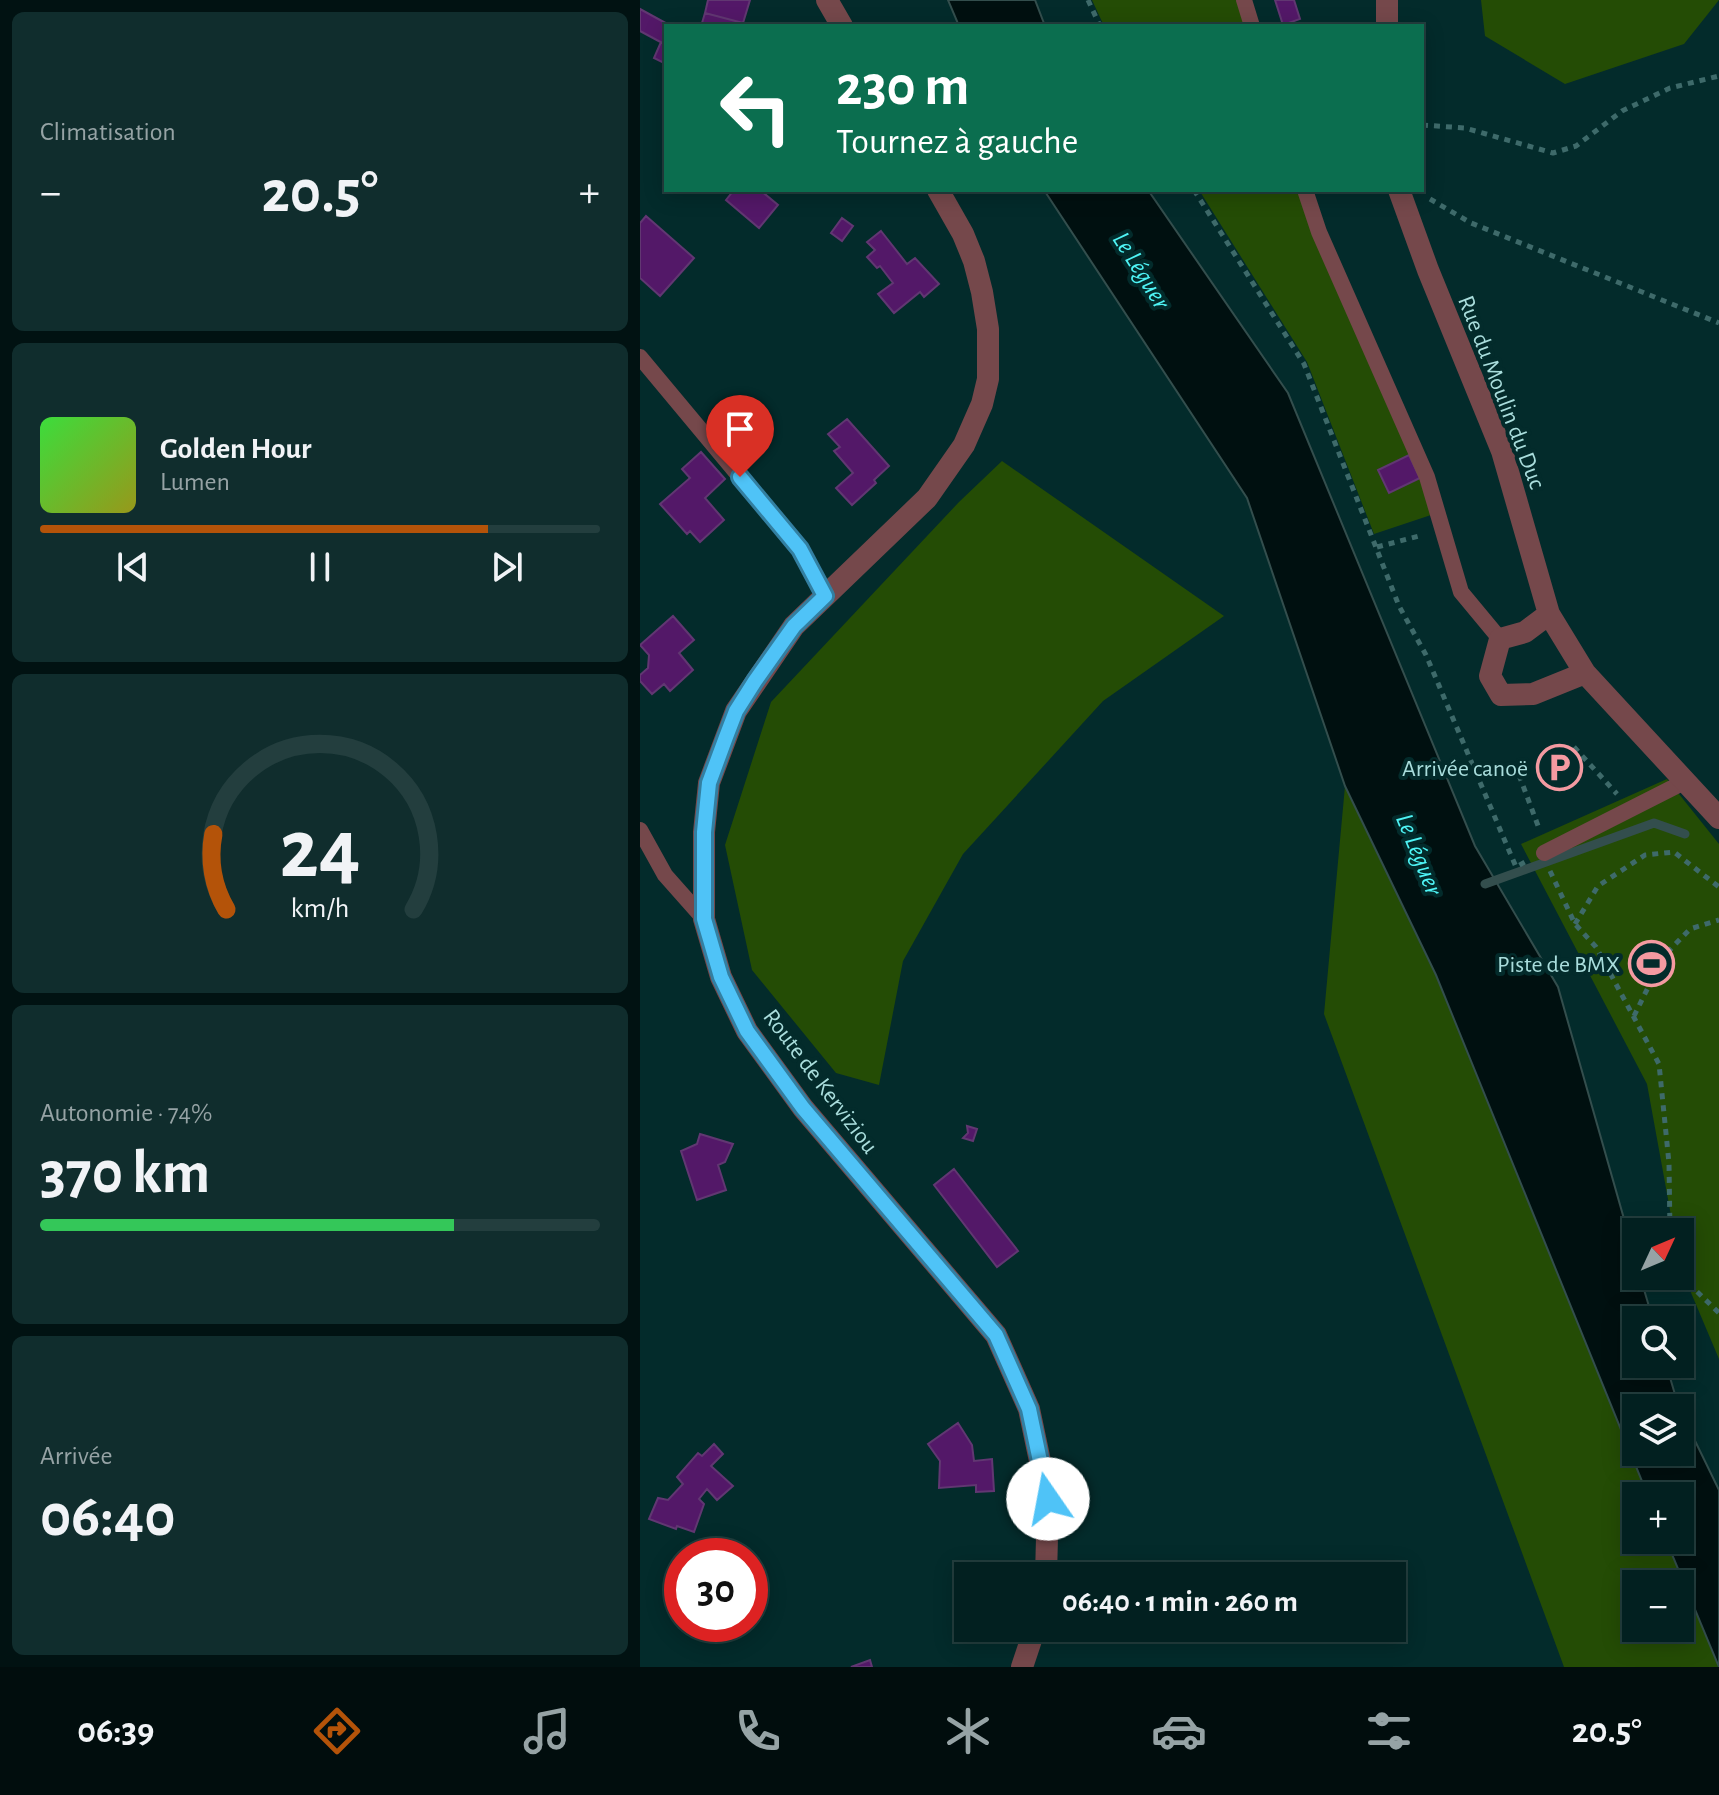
<!DOCTYPE html>
<html lang="fr">
<meta charset="utf-8">
<style>
body{margin:0;font-family:"Alegreya Sans",sans-serif;background:#102d2d;color:#f1f3f6;height:100vh;display:flex;flex-direction:column;font-size:30px;white-space:nowrap}
*{box-sizing:border-box;margin:0}
p{font-size:26px;color:#96a3a5}
.icon{flex:none;width:44px;height:44px;fill:none;stroke:currentColor;stroke-width:2;stroke-linecap:round;stroke-linejoin:round}
.map{position:relative;flex:1;overflow:hidden}
.side{display:flex;flex-direction:column;gap:12px;padding:12px;background:#011212;width:640px}
.side>*{flex:none}
.banner{position:absolute;left:24px;top:24px;width:760px;height:168px;border-radius:0px;box-shadow:0 4px 20px #0003,0 0 0 2px #233e3e;background:#0b6e4f;color:#fff;overflow:hidden}
.needle{width:52px;rotate:46deg}
.tools{position:absolute;left:982px;top:1218px;display:grid;gap:16px}
.tools a{display:grid;place-items:center;width:72px;height:72px;border-radius:0px;background:#022020;box-shadow:0 4px 20px #0003,0 0 0 2px #233e3e;font-size:40px}
.speed{position:absolute;left:24px;top:1538px;display:flex;gap:16px;font-size:40px;font-weight:700;text-align:center}
.speed>*{display:grid;place-content:center;width:104px;height:104px;border-radius:50%;background:#022020;box-shadow:0 4px 20px #0003,0 0 0 2px #233e3e;line-height:1}
.speed .limit{border:12px solid #d22;background:#fff;color:#111}
.pin{position:absolute;display:grid;place-items:center;width:68px;height:68px;color:#fff;margin:-82px -34px;border-radius:50% 50% 50% 0;rotate:-45deg;box-shadow:0 0 8px #0007}
.pin .icon{rotate:45deg}
.me{position:absolute;width:88px;margin:-44px;rotate:348deg;stroke-linejoin:round;filter:drop-shadow(0 0 6px #0008)}
.turn{display:flex;align-items:center;gap:28px;height:168px;padding:0 40px;font-size:36px}
.turn .icon{width:104px;height:104px;stroke-width:2.5}
.turn b{display:block;font-size:56px;line-height:68px}
.big{font-size:60px;font-weight:600;line-height:1.1}
.side .tile{flex:1;display:flex;flex-direction:column;justify-content:center;gap:12px;min-width:0;padding:0 28px;border-radius:12px;background:#102d2d}
.side .dial{align-items:center;gap:0}
.dial svg{height:208px;overflow:visible;fill:none;stroke:#233e3e;stroke-width:7;stroke-linecap:round;text-anchor:middle}
.dial text{fill:#f1f3f6;stroke:none}
.song{display:flex;align-items:center;gap:24px}
.cover{width:96px;height:96px;border-radius:12px;background:linear-gradient(135deg,hsl(120 70% 55%),hsl(60 70% 35%))}
.played{height:8px;border-radius:4px;background:linear-gradient(90deg,#b45309 80%,#233e3e 80%)}
.keys{display:flex;justify-content:space-around;direction:ltr}
.heat{display:flex;justify-content:space-between;align-items:center;font-size:44px;direction:ltr}
.charge{height:12px;border-radius:6px;background:linear-gradient(90deg,#34c759 74%,#233e3e 0)}
.trip{position:absolute;left:314px;top:1562px;width:452px;height:80px;border-radius:0px;background:#022020;box-shadow:0 4px 20px #0003,0 0 0 2px #233e3e;font-weight:600;line-height:80px;text-align:center}
.dock{display:flex;height:128px;justify-content:space-around;align-items:center;background:#010d0d;color:#96a3a5}
.dock .icon{width:56px;height:56px}
.dock .selected{color:#b45309}
.dock b{font-size:36px;color:#f1f3f6}
main{display:flex;flex:1;min-height:0}
.map>svg:first-child{display:block}
.green{fill:#244c05;fill-rule:evenodd}
.water{fill:#001010;stroke:#334e4d;stroke-width:2}
.lines{fill:none;stroke-linecap:round;stroke-linejoin:round}
.stream{stroke:#334e4d;stroke-width:9}
.building{fill:#531868;stroke:#613772;stroke-width:2}
.path{stroke:#3e6a6a;stroke-width:5;stroke-dasharray:6 6;stroke-linecap:butt}
.service{stroke:#75484b;stroke-width:16}
.minor{stroke:#75484b;stroke-width:22}
.route-casing{stroke:#337fa1;stroke-width:20}
.route{stroke:#4fc3f7;stroke-width:14}
.labels{text-anchor:middle;stroke-width:8;stroke-linejoin:round;paint-order:stroke}
.street-label{font-size:24px;fill:#a9dddc;stroke:#032b2b}
.poi-label{font-size:24px;fill:#a9dddc;stroke:#032b2b;text-anchor:end}
.water-label{font-size:26px;font-style:italic;fill:#4ef4f5;stroke:#032b2b}
</style>
<main>
<section class="side">
<div class="tile"><p>Climatisation</p>
<div class="heat"><a>−</a><b class="big">20.5°</b><a>+</a></div>
</div>
<div class="tile">
<div class="song"><i class="cover"></i><div><b>Golden Hour</b><p>Lumen</p></div></div>
<div class="played"></div>
<div class="keys"><svg class="icon" aria-label="previous" viewBox="0 0 24 24"><path d="M18 5L8 12l10 7zM5 5v14"/></svg><svg class="icon" aria-label="pause" viewBox="0 0 24 24"><path d="M8 5v14M16 5v14"/></svg><svg class="icon" aria-label="next" viewBox="0 0 24 24"><path d="M6 5l10 7-10 7zM19 5v14"/></svg></div>
</div>
<div class="tile dial"><svg viewBox="0 0 100 80">
<path d="M14 69A42 42 0 1 1 86 69"/>
<path d="M14 69A42 42 0 0 1 9 40" stroke="#b45309"/>
<text x="50" y="56" font-size="32" font-weight="700">24</text>
<text x="50" y="72" font-size="11">km/h</text>
</svg></div>
<div class="tile"><p>Autonomie · 74%</p><b class="big">370 km</b><div class="charge"></div></div>
<div class="tile"><p>Arrivée</p><b class="big">06:40</b></div>
</section>
<div class="map">
<svg width="1079" height="1667" viewBox="0 0 1079 1667">
<rect width="100%" height="100%" fill="#032b2b"/>
<!-- green -->
<path class="green" d="M452,0H599L608,26H464Z
M841,0H1079L1044,44L925,84L845,36Z
M559,190H662L794,514L734,534L667,362Z
M362,461L584,616L463,701L323,854L263,961L239,1085L196,1073L112,970L85,845L131,702L319,502Z
M1027,779L1079,844V1359L1041,1269L1040,1232H1034L1007,1084L881,844Z
M705,786L796,975L1008,1496H996V1540H1026L1079,1667H924L684,1014ZM996,1584H1040V1628H996Z"/>
<!-- water -->
<path class="water" d="M308,0H395L405,26H319Z
M404,190H508L648,393L835,846L918,987L996,1261V1276H1000L1013,1320H996V1364H1026L1039,1408H996V1452H1040V1410L1079,1490V1667L1026,1540H1040V1496H1008L796,975L705,786L607,498Z"/>
<g class="lines">
<!-- stream -->
<path class="stream" d="M845,884L1014,823L1045,834"/>
</g>
<!-- building -->
<path class="building" d="M68,0H110L103,23L65,13Z
M635,0H654L660,19L643,25Z
M0,9L31,26H26V45L0,31Z
M65,13L103,23L102,26H72L62,23Z
M21,42L26,45V64L14,58Z
M94,190H120L138,205L119,228L86,200Z
M6,216L54,258L20,296L0,278V223Z
M202,218L213,226L202,241L191,233Z
M241,231L267,264L275,258L299,284L284,297L280,292L254,313L238,294L253,283L240,266L237,268L227,257L235,250L227,242Z
M207,419L249,466L234,480L236,483L212,505L196,488L213,473L194,451L200,447L188,434Z
M61,452L85,479L65,498L84,520L60,542L50,531L47,534L20,504L50,478L42,469Z
M769,455L780,478L749,493L738,470Z
M33,616L54,640L39,653L53,670L30,691L24,684L12,694L0,681V675L8,668L9,655L0,645Z
M327,1126L337,1129L333,1141L323,1138L328,1133Z
M60,1134L93,1144L85,1162L78,1165L86,1190L57,1200L41,1151L57,1144Z
M314,1169L378,1251L357,1267L294,1185Z
M318,1423L332,1445L334,1461L352,1459L354,1491L336,1492V1485L299,1488L300,1461L288,1444Z
M74,1444L83,1454L71,1466L93,1486L77,1500L67,1489L59,1499L64,1504L54,1532L37,1526L36,1529L9,1519L18,1498L28,1500L43,1484L37,1477L58,1453L62,1456Z
M230,1660L232,1667H211Z"/>
<g class="lines">
<!-- path -->
<path class="path" d="M448,0L460,26
M782,125L825,128L913,153L936,146L982,111L1030,88L1079,76
M554,190L664,364L759,606L786,655L876,867L885,862
M790,199L831,223L1079,323
M737,547L783,535
M934,747L977,794
M879,775L900,831
M910,871L935,924L956,947L1019,1064L1029,1163L1030,1232
M935,924L958,886L1005,855L1034,852L1079,887
M994,1016L1023,957L1050,929L1079,920
M1040,1275L1079,1313"/>
<!-- service -->
<path class="service" d="M604,0L612,26
M665,190L679,232L787,477L821,592L860,639
M0,357L160,549L185,596
M0,830L25,875L64,919
M904,853L1046,781"/>
<!-- minor -->
<path class="minor" d="M187,0L202,26
M747,26V0
M298,190L323,234L334,261L342,292L348,329V379L342,404L324,445L287,498L154,626L96,711L69,783L64,832V919L81,977L107,1031L163,1108L356,1335L389,1409L408,1499L406,1576
M759,190L788,270L862,451L909,614L945,673L1079,818
M909,614L885,632L860,639L850,676L861,695L893,694L945,673
M382,1667L395,1628"/>
</g>
<g class="lines">
<defs>
<path id="route" d="M100,477L160,549L185,596L154,626L115,681L96,711L86,737L69,783L64,832V919L81,977L107,1031L163,1108L356,1335L389,1409L408,1499"/>
</defs>
<!-- route casing -->
<use href="#route" class="route-casing"/>
<!-- route -->
<use href="#route" class="route"/>
</g>
<!-- icons -->
<defs>
<symbol id="parking-ring" viewBox="-11 -11 22 22"><circle r="9.5" fill="#032b2b" stroke="#f49aa1" stroke-width="1.5"/><path d="M-3.5-5.5H1a3.5 3.5 0 0 1 0 7H-1V5.5H-3.5ZM-1-3.4V-.6H.8a1.4 1.4 0 0 0 0-2.8Z" fill="#f49aa1"/></symbol>
<symbol id="stadium-ring" viewBox="-11 -11 22 22"><circle r="9.5" fill="#032b2b" stroke="#f49aa1" stroke-width="1.5"/><path d="M0-5a6.5 5 0 1 0 0 10a6.5 5 0 1 0 0-10ZM-3.5-1.8h7v3.6h-7Z" fill="#f49aa1"/></symbol>
</defs>
<g fill-rule="evenodd">
<use href="#parking-ring" x="894" y="742" width="51" height="51"/>
<use href="#stadium-ring" x="986" y="938" width="51" height="51"/>
</g>
<g class="labels">
<!-- street labels -->
<g class="street-label">
<text transform="translate(862 392) rotate(69)" y="8">Rue du Moulin du Duc</text>
<text transform="translate(181 1081) rotate(53)" y="8">Route de Kerviziou</text>
</g>
<!-- poi labels -->
<g class="poi-label">
<text x="888" y="776">Arrivée canoë</text>
<text x="980" y="972">Piste de BMX</text>
</g>
<!-- water labels -->
<g class="water-label">
<text transform="translate(502 270) rotate(58)" y="9">Le Léguer</text>
<text transform="translate(780 854) rotate(68)" y="9">Le Léguer</text>
</g>
</g>
</svg>
<div class="tools">
<a><svg class="needle" viewBox="-14 -14 28 28"><path d="M0-13l5 13h-10z" fill="#e53935"/><path d="M0 13l5-13h-10z" fill="#96a3a5"/></svg></a>
<a><svg class="icon" aria-label="search" viewBox="0 0 24 24"><circle cx="10" cy="10" r="6"/><path d="M15 15l6 6"/></svg></a>
<a><svg class="icon" aria-label="layers" viewBox="0 0 24 24"><path d="M12 4l9 5-9 5-9-5zM3 14l9 5 9-5"/></svg></a>
<a>+</a>
<a>−</a>
</div>
<div class="speed"><div class="limit">30</div></div>
<div class="pin" style="left:100px;top:477px;background:#d93025"><svg class="icon" aria-label="arrive" viewBox="0 0 24 24"><path d="M6 21V4h12l-3 4 3 4H6"/></svg></div>
<svg class="me" style="left:408px;top:1499px" viewBox="-20 -20 40 40"><circle r="19" fill="#fff"/><path d="M0-13L10 11 0 6-10 11z" fill="#4fc3f7"/></svg>
<div class="trip">06:40 · 1 min · 260 m</div>
<div class="banner">
<div class="turn"><svg class="icon" aria-label="left" viewBox="0 0 24 24"><path d="M17 20v-9H6M10 6l-5 5 5 5"/></svg><div><b>230 m</b>Tournez à gauche</div></div>
</div>
</div>
</main>
<nav class="dock">
<b>06:39</b>
<svg class="icon selected" aria-label="directions" viewBox="0 0 24 24"><path d="M12 3l9 9-9 9-9-9zM9 14v-3h6M13 9l2 2-2 2"/></svg>
<svg class="icon" aria-label="music" viewBox="0 0 24 24"><path d="M9 18V5l10-2v13"/><circle cx="6" cy="18" r="3"/><circle cx="16" cy="16" r="3"/></svg>
<svg class="icon" aria-label="phone" viewBox="0 0 24 24"><path d="M5 4h4l2 5-3 2q2 4 5 5l2-3 5 2v4C11 20 4 13 5 4z"/></svg>
<svg class="icon" aria-label="climate" viewBox="0 0 24 24"><path d="M12 3v18M4 7l16 10M4 17L20 7"/></svg>
<svg class="icon" aria-label="car" viewBox="0 0 24 24"><path d="M5 17H2v-5l4-1 3-4h7l3 4 3 1v5h-3M9 17h6M6 11h13"/><circle cx="7" cy="17" r="2"/><circle cx="17" cy="17" r="2"/></svg>
<svg class="icon" aria-label="filters" viewBox="0 0 24 24"><path d="M4 7h16M4 17h16"/><circle cx="9" cy="7" r="2"/><circle cx="15" cy="17" r="2"/></svg>
<b>20.5°</b>
</nav>
